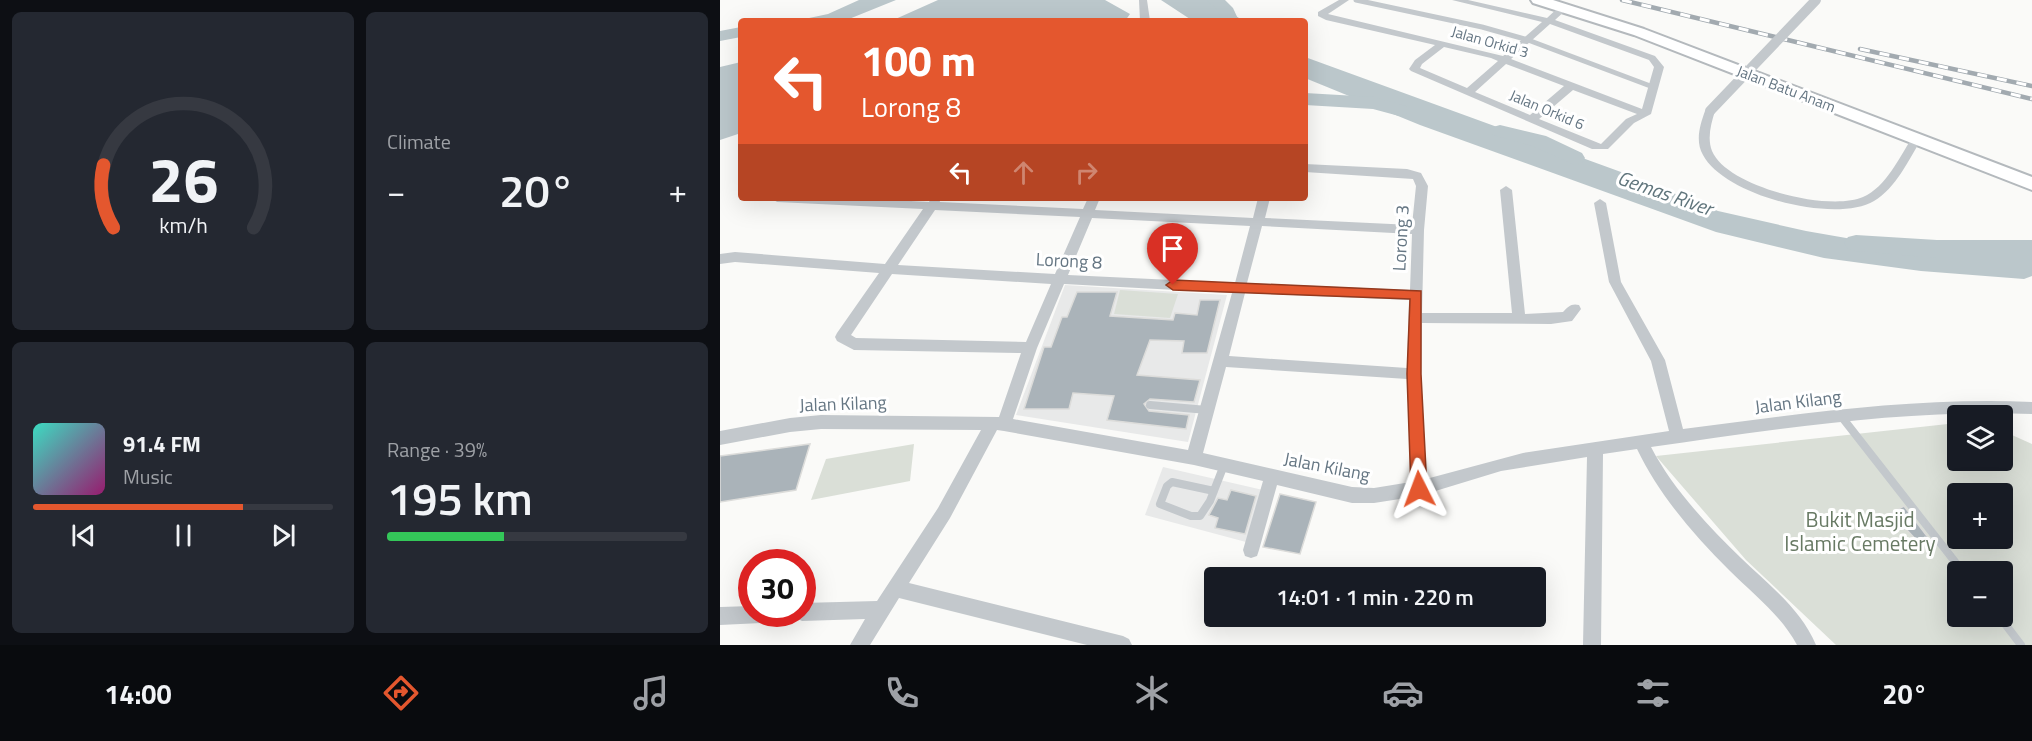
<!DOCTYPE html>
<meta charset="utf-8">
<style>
body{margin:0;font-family:"Titillium Web",sans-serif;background:#242831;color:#f1f3f6;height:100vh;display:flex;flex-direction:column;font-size:22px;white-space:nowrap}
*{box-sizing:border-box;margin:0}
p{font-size:20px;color:#9ea1a6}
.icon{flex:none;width:33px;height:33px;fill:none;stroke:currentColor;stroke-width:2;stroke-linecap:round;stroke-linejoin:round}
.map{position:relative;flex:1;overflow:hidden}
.details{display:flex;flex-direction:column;gap:12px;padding:12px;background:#0d0f14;width:720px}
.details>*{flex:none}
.hud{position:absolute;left:18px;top:18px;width:570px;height:183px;border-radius:6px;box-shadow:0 6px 24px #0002;background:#e4572e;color:#fff;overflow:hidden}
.fabs{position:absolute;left:1227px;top:405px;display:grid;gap:12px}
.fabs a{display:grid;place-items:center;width:66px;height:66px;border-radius:6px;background:#171b24;box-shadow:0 6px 24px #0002;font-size:30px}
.speed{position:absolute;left:18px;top:549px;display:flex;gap:12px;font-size:30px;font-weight:700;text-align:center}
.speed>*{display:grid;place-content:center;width:78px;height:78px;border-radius:50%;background:#171b24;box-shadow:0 6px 24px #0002;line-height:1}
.speed .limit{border:9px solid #d22;background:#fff;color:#111}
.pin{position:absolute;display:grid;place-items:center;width:51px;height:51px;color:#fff;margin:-62px -26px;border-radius:50% 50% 50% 0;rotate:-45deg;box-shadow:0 0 6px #0007}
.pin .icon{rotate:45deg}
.me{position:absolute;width:66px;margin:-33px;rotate:357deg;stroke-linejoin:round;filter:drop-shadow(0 0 4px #0008)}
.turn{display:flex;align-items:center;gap:21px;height:126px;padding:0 24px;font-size:27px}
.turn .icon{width:78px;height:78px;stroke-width:2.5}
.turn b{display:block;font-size:42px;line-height:51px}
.lanes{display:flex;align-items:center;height:57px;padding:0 24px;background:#0003;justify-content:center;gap:30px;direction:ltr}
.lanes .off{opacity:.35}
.big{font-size:45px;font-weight:600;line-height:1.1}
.details .tile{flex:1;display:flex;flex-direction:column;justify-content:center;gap:9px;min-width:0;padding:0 21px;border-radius:9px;background:#242831}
.details .dial{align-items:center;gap:0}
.dial svg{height:156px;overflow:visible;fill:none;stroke:#363941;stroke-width:7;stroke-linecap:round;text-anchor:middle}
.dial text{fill:#f1f3f6;stroke:none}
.song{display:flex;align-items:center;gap:18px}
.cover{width:72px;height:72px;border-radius:9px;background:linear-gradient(135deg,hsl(170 70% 55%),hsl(320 70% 35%))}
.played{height:6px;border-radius:3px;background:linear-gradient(90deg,#e4572e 70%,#363941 70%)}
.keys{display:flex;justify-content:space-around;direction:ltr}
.heat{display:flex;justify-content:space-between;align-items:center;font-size:33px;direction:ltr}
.charge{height:9px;border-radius:4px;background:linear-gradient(90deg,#34c759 39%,#363941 0)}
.details .tiles{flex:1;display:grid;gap:12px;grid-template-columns:repeat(2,1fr)}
.trip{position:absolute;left:484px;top:567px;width:342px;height:60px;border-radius:6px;background:#171b24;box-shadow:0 6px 24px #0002;font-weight:600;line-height:60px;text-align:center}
.menu{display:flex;height:96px;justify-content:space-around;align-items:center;background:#090b0e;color:#9ea1a6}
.menu .icon{width:42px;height:42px}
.menu .selected{color:#e4572e}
.menu b{font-size:27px;color:#f1f3f6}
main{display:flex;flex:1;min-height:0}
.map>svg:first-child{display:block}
.built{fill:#e8e9e9}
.green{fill:#dadfd7;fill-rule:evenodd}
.water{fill:#bbc7cb}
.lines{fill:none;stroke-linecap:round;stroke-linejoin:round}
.river{fill:#bbc7cb;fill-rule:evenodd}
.building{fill:#aab3b9;stroke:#dcdcda;stroke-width:1.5}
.trunk-casing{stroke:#b4b9bd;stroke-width:4}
.service-far1{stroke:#c3c8cc;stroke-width:5}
.service{stroke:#c3c8cc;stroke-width:8}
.minor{fill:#c3c8cc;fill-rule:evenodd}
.trunk{fill:#fff;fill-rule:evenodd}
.rail-casing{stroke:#a2aab0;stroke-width:4.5}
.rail{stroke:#fff;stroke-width:3;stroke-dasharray:10;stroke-linecap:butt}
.minor-bridge{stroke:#c3c8cc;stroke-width:10}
.route{fill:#e4572e;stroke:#94391e;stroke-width:1.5}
.labels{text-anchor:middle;stroke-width:6;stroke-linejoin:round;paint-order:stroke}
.far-street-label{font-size:15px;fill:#657683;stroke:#fff}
.street-label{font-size:18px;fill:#657683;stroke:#fff}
.water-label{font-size:20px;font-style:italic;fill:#60757c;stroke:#fff}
.near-park-label{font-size:21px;fill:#687a64;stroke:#fff}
</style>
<main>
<section class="details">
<div class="tiles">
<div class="tile dial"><svg viewBox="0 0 100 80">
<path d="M14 69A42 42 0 1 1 86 69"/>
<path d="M14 69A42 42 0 0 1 9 37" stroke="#e4572e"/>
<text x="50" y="56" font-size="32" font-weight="700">26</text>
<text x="50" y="72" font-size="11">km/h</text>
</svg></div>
<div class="tile"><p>Climate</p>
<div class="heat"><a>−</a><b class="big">20°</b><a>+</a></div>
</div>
<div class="tile">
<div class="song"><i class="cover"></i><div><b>91.4 FM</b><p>Music</p></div></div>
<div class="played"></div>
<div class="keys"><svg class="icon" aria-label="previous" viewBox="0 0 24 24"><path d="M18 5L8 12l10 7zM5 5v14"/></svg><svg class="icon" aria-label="pause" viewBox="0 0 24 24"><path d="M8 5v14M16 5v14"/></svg><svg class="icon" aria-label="next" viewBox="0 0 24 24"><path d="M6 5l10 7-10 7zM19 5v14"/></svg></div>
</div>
<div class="tile"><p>Range · 39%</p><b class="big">195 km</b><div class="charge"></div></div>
</div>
</section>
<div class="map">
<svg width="1312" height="645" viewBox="0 0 1312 645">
<rect width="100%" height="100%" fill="#fafaf8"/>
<!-- built -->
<path class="built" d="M345,285L507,295L468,442L296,415Z
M443,467L543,490L526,542L425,515Z"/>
<!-- green -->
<path class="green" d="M400,290L458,294L450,318L394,314Z
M1237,423L1238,460H1282L1283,431L1312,444V645H1116L1026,560L936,456ZM1238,494H1282V538H1238ZM1238,572H1282V616H1238Z
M194,444L190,481L91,500L106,459Z"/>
<!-- water -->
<path class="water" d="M139,0H176L124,21H75L108,14Z
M218,0H385L410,14L405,21H171Z
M441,0H489L524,21H473Z
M585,57L901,172L998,211L1086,231L1195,250L1270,258L1312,246V276L1304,279L1201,271L1104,258L996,232L700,125L585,78Z
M21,62V133L0,140V67Z"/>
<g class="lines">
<!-- river -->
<path class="river" d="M486,0H505L513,8L519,21H501L498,10Z
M21,27V37L0,41V31Z
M585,93L654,97L686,106L689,110L686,114L679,116L653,109L585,105Z
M780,125L826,136L862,153L865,158L862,163L855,165L812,146L773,135L770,131L773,127Z
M1136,235L1217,240H1312V258H1217L1136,251L1128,249L1124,243L1128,237Z"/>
</g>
<!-- building -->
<path class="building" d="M357,292H397L390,316L453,320L455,313L477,315L480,300H500L487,353H462L464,341L430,340L417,375L480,380L474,402L430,399L424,404L429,411L469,415L466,429L387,420L394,396L353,393L349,409H304L324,347H331L342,317H347Z
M90,444L76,490L0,502V456Z
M511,490L536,496L525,534L495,528L498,518L489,515L498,498L507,500Z
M560,494L596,502L580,554L543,547Z
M1184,506L1210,540L1200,544L1171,513Z"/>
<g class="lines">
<defs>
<path id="trunk" d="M811,0H833L924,29L1312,177V190L914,35L813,3Z"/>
</defs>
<!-- trunk casing -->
<use href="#trunk" class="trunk-casing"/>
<!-- service-far1 -->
<path class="service-far1" d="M636,0L762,27L808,40L933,87"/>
<!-- service -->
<path class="service" d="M430,405L487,410
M1121,416L1243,572
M494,491L452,482L447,486L440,504L471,516H480L490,501L504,465
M1279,616L1301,645"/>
<!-- minor -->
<path class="minor" d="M419,0H427L430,21H420Z
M619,0H629L608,14L783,56L822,22L732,0H748L827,18L841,5H847V9L835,20L935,56L944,67L931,114L914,123L888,149H872L691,71L689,69L695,60L715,45L606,20L598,16V12ZM830,24L929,60L934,67L922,109L791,59ZM724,47L771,58L778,61L747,88L700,68L702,64ZM786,64L844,86L810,115L755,92ZM853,90L917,114L906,119L881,144L819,119Z
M990,108L995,111C991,124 987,138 992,151C1007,187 1109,212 1143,197C1166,187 1179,158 1192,138L1196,137L1201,140C1188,161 1176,188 1154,201C1115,224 1005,196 983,155C975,141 980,125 985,111Z
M585,164L687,169L701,173L708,186L704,230L702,313H792L780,190L786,186L792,190L805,314L843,312C848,307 851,303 859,305L861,309L852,321L831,324L702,323L701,374L706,479L803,453L949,431L931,361L889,282L874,203L880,199L886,203L901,282L945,360L963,429C1079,414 1195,397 1312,402V414C1185,409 1056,429 931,447C953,489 987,525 1021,558C1049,585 1081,609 1096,645H1077C1061,615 1033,594 1009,570C973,534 939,495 917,449L883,454L881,645H863L867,457L781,471L699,496L654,503H632L557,485L539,550L537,556L531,558L525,556L523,550L543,481L474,465L284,431L277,430L230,518L189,583L403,636L409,639L412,645H367L179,598L150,645H130L145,619L82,621L76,618L74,614H82V603L157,601L218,508L261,430L101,429L70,432L0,445V431L70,418L101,415L279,417L301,353L134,350L117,341L115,337L117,333L159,273L15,262L0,264V254L15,252L165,264L203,209L57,202L51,198H137L209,202L211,198H219L220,202L363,209L368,198H380L375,210L533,218L538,198H550L545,218L692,225L696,186L693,179L585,172ZM215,210L360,217L335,274L178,265ZM372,218L530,226L515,283L348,275ZM542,226L692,234L690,290L527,283ZM172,274L331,284L306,342L136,338L131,335ZM344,284L512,293L468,450L293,419L317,348ZM525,293L689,300L687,368L509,356ZM506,367L687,379L691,482L654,488L632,487L483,453Z
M32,606V614H50L47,620L41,623L0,625V607Z"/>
<!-- trunk -->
<use href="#trunk" class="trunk"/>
<defs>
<path id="rail" d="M902,0L1312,99
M1140,49L1312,86"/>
</defs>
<!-- rail casing -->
<use href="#rail" class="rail-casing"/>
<!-- rail -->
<use href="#rail" class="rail"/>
<!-- minor-bridge -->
<path class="minor-bridge" d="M990,111L1096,0"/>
</g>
<!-- route -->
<path class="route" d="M453,280L701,291V374L707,489L705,494L699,496L693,494L691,489L687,374L690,299L453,290L446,285Z"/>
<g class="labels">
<!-- far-street labels -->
<g class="far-street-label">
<text transform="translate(770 42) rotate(16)" y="5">Jalan Orkid 3</text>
<text transform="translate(1066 89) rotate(21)" y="5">Jalan Batu Anam</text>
<text transform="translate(827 110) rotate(23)" y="5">Jalan Orkid 6</text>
</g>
<!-- street labels -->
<g class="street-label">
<text transform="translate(681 238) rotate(-87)" y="6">Lorong 3</text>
<text transform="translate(349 261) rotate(3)" y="6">Lorong 8</text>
<text transform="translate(1078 402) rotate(-7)" y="6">Jalan Kilang</text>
<text transform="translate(123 404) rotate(-2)" y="6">Jalan Kilang</text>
<text transform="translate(607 467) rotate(11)" y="6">Jalan Kilang</text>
</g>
<!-- water labels -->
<g class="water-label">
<text transform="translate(945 193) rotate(19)" y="7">Gemas River</text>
</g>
<!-- near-park labels -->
<g class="near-park-label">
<text x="1140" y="527">Bukit Masjid<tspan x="1140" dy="24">Islamic Cemetery</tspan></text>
</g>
</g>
</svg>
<div class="fabs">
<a><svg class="icon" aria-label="layers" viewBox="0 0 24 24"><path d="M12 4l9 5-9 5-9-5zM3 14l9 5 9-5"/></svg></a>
<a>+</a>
<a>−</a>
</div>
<div class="speed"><div class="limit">30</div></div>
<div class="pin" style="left:453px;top:285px;background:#d93025"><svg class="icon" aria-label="arrive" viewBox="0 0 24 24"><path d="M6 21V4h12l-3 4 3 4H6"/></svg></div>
<svg class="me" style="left:699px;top:489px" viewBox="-20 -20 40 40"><path d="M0-17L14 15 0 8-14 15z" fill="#e4572e" stroke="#fff" stroke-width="4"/></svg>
<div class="trip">14:01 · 1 min · 220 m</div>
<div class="hud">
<div class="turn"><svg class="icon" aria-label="left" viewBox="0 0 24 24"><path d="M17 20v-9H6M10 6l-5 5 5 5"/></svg><div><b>100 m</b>Lorong 8</div></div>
<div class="lanes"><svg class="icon" aria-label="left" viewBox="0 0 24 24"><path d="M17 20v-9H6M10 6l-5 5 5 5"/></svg><svg class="icon off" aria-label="ahead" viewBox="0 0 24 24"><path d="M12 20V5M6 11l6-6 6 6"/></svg><svg class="icon off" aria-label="right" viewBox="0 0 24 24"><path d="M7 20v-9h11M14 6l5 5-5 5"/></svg></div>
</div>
</div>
</main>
<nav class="menu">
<b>14:00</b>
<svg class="icon selected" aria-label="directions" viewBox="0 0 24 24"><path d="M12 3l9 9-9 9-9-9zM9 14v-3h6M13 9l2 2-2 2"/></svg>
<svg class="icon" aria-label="music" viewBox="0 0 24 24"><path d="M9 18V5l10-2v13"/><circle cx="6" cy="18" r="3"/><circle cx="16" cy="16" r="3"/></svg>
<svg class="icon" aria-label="phone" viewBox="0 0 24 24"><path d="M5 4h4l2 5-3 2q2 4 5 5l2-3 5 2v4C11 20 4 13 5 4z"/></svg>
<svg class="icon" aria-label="climate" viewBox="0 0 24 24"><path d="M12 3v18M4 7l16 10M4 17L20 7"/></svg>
<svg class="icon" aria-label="car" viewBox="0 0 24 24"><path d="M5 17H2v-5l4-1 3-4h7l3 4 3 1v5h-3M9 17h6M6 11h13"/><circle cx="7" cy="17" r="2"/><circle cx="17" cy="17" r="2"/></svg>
<svg class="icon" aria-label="filters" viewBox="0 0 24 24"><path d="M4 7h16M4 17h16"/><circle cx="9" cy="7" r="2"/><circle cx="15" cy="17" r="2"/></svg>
<b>20°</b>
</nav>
